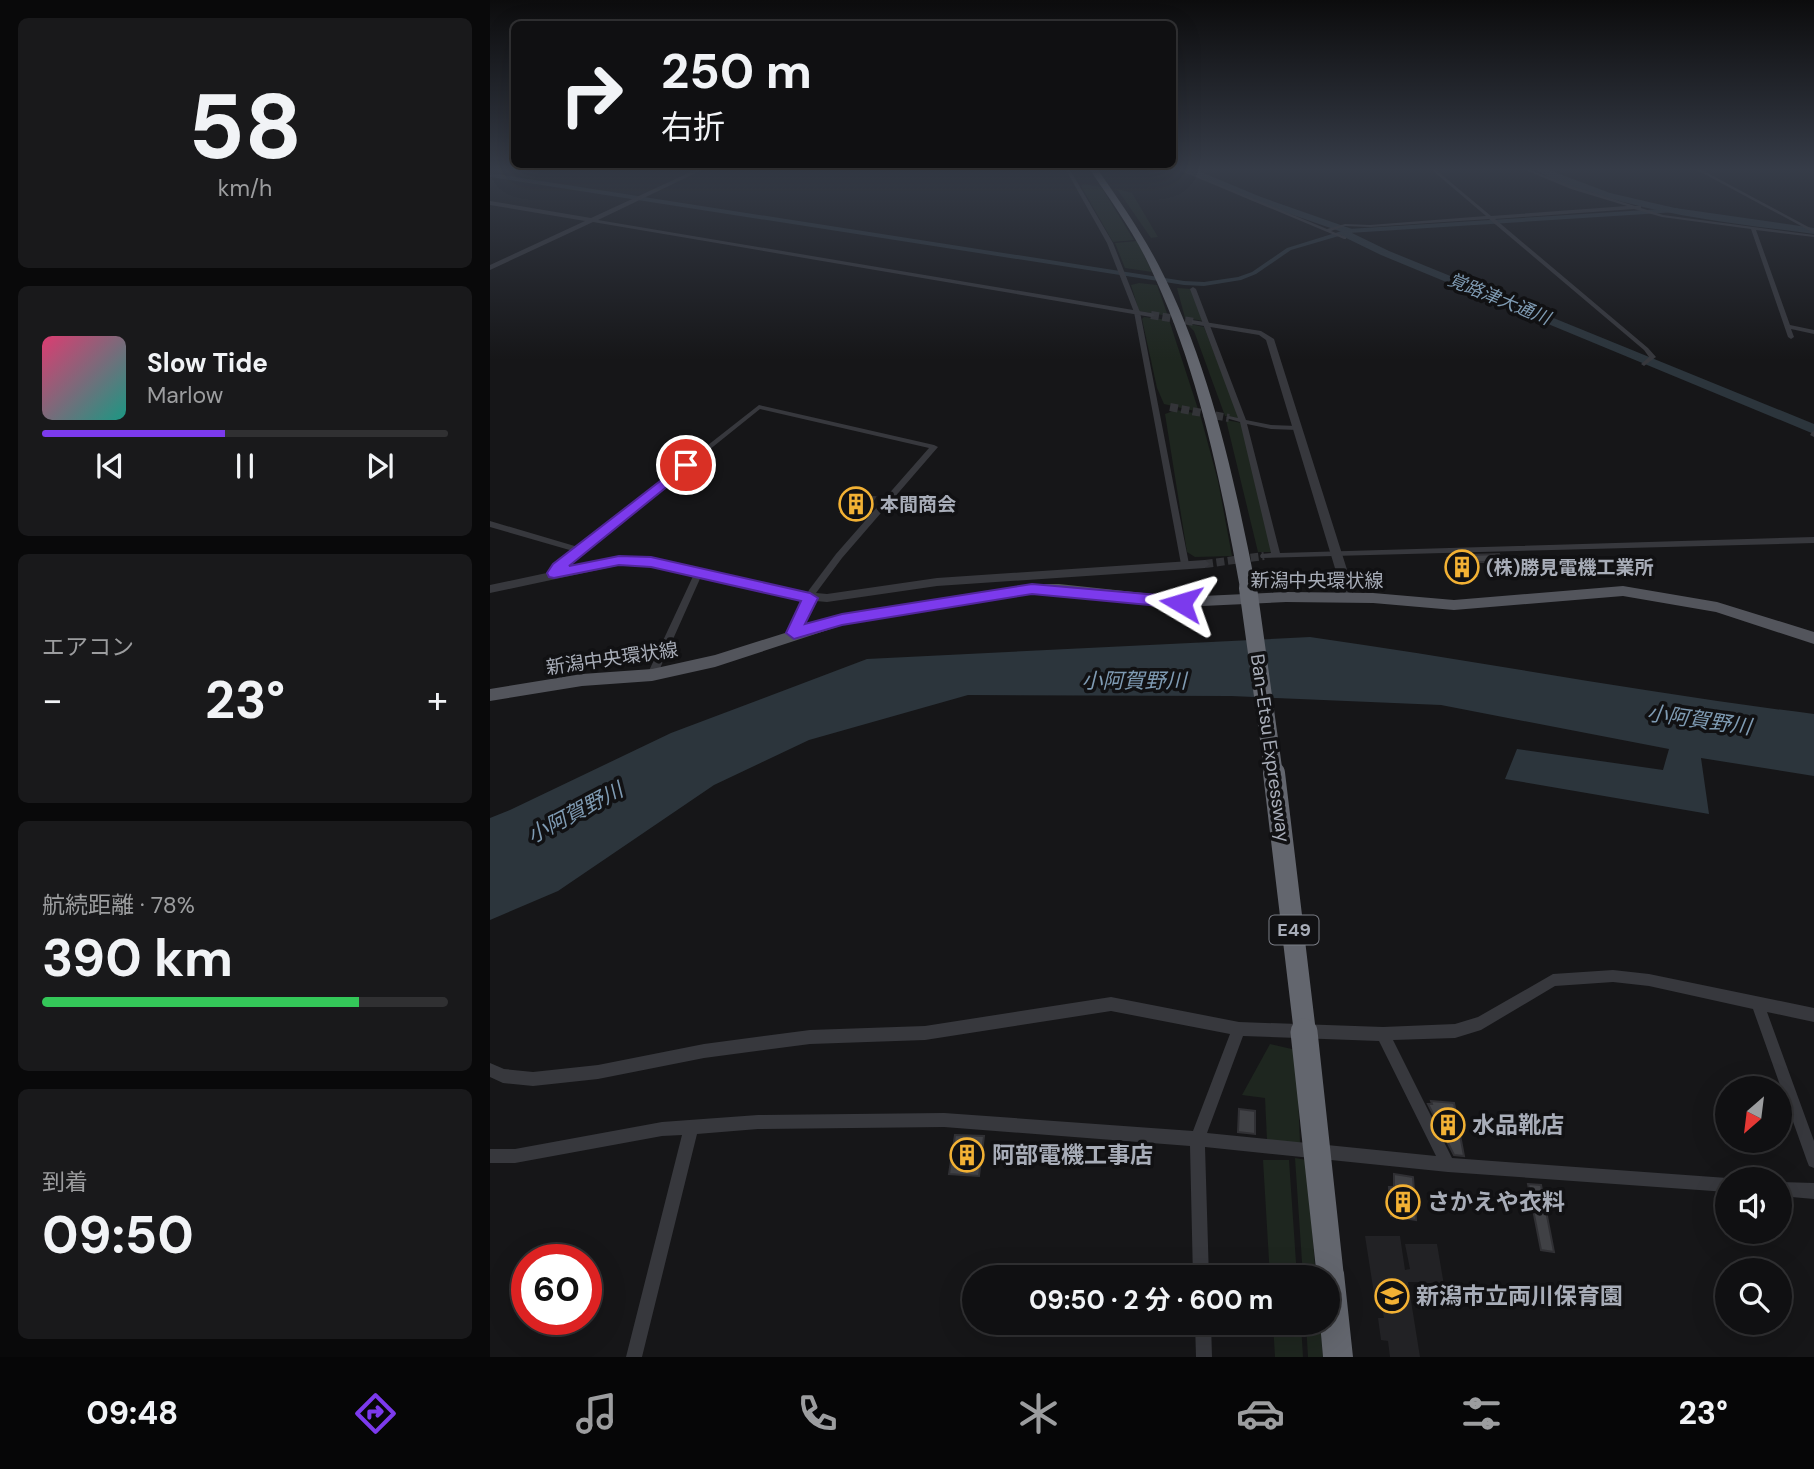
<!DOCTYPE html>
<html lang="ja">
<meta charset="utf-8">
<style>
body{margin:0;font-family:"DM Sans","Noto Sans JP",sans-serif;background:#19191b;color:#f1f3f6;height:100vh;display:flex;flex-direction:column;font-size:26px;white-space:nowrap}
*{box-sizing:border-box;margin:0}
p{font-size:23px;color:#9c9d9f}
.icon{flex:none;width:38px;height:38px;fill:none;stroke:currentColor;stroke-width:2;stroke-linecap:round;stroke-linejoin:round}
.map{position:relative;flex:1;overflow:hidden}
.drawer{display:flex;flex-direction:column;gap:18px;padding:18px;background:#09090a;width:490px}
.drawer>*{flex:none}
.hud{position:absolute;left:21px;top:21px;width:665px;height:147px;border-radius:10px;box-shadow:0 7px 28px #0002,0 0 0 2px #303032;background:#101012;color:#f1f3f6;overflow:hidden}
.needle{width:46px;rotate:208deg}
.buttons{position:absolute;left:1225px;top:1076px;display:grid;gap:14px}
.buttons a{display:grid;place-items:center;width:77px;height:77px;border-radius:50%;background:#101012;box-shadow:0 7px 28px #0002,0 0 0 2px #303032;font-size:35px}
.speed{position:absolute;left:21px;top:1244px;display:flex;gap:14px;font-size:35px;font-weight:700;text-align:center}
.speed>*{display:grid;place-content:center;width:91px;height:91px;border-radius:50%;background:#101012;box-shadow:0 7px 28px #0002,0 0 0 2px #303032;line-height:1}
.speed .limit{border:10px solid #d22;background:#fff;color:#111}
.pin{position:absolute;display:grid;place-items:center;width:60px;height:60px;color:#fff;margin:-30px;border:4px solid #fff;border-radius:50%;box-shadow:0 2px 7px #0007}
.me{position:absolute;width:77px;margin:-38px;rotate:277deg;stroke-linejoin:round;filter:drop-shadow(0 0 5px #0008)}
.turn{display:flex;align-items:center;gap:24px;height:147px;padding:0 35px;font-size:32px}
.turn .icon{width:91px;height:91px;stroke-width:2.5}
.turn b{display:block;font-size:49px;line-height:60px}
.big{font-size:52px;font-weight:700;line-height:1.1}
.drawer .card{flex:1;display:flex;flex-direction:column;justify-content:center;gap:10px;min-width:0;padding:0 24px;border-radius:10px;background:#19191b}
.drawer .dial{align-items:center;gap:0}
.dial b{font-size:91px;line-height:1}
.song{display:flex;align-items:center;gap:21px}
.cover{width:84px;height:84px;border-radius:10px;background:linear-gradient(135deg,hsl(340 70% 55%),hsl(170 70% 35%))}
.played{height:7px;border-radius:4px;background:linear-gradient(90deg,#7c3aed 45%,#303032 45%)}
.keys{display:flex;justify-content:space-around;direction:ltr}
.heat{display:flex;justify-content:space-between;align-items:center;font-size:38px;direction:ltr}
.charge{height:10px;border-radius:5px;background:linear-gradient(90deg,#34c759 78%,#303032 0)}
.trip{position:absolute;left:472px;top:1265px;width:378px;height:70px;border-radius:35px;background:#101012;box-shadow:0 7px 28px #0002,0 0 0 2px #303032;font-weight:700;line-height:70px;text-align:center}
.tab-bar{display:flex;height:112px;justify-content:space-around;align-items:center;background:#060607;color:#9c9d9f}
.tab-bar .icon{width:49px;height:49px}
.tab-bar .current{color:#7c3aed}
.tab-bar b{font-size:32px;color:#f1f3f6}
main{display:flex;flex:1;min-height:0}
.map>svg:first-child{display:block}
.built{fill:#222225}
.green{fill:#1e261f}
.water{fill:#2c353c}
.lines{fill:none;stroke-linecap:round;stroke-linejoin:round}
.canal{fill:#2c353c;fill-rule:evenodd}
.river{fill:#2c353c;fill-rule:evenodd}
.building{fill:#404145;stroke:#303034;stroke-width:2}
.minor-tunnel{stroke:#333438;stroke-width:8;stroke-dasharray:8 3.5;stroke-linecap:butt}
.tertiary-tunnel{stroke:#333438;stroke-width:8;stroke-dasharray:8 3.5;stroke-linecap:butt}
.minor{fill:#37383d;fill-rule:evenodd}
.tertiary{fill:#37383d;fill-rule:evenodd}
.primary{fill:#53555c;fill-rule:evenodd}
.motorway{fill:#63666e;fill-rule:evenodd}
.motorway-bridge-far2{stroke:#63666e;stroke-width:18}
.motorway-bridge-far1{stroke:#63666e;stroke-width:22}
.motorway-bridge{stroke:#63666e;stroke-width:27}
.route{fill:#7c3aed;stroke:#51269a;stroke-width:2}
.labels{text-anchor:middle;stroke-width:7;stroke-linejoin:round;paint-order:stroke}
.far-water-label{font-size:18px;font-style:italic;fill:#7f9bb3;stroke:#111113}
.shield{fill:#111113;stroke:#7b7e86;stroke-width:2}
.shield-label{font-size:18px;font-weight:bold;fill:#a8adb8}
.poi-label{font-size:19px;font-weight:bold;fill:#a8adb8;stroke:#111113;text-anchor:start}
.street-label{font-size:19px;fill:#a8adb8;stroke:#111113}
.water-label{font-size:21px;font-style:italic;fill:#7f9bb3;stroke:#111113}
.near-poi-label{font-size:23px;font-weight:bold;fill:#a8adb8;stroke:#111113;text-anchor:start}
</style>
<main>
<section class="drawer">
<div class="card dial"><b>58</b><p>km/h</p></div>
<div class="card">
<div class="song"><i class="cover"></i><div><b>Slow Tide</b><p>Marlow</p></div></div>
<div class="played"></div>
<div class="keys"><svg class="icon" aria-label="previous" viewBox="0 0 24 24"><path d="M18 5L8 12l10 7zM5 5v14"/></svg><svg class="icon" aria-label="pause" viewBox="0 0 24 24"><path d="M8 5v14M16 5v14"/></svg><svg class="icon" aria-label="next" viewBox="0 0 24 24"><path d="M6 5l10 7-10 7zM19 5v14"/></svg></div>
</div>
<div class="card"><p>エアコン</p>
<div class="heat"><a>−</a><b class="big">23°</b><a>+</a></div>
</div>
<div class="card"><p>航続距離 · 78%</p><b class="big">390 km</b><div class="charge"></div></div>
<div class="card"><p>到着</p><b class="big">09:50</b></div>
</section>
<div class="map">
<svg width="1324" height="1357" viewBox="0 0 1324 1357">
<rect width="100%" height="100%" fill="#161618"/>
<!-- built -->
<path class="built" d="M875,1236H910L915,1270L920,1269L915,1244H947L956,1297L937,1295L934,1282H918L930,1357H900L898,1341L891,1340L888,1318H894L891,1301L885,1300Z"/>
<!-- green -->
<path class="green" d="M593,184L611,187L644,240L623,242L591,186Z
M627,189L642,193L668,237L661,238Z
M647,241L662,272L635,268L625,243Z
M649,283L667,285L678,316L649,311L641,285Z
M687,288L702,289L714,321L695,318Z
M654,317L679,320L709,412L674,404L667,388L652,319Z
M696,323L714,327L750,419L735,416L704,331Z
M686,410L710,414L728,481L742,556L705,557L697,552L675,414Z
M736,420L752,423L782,552H768Z
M780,1044L806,1050L810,1143L777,1140L775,1098L752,1095Z
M805,1158L816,1160L826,1277H813Z
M773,1160H799L807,1277H780Z
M783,1323H811L813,1357H785Z
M816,1323H830L833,1357H818Z"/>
<!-- water -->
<path class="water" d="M820,637C988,661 1155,693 1324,714V776L1211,758L1219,814L1015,779L1027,749L1173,770L1179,749L951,705L741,696L478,695L319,740L224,785L68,891L0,920V818L20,810L181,733L377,659Z"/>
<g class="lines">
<!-- canal -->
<path class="canal" d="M0,173L694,281L714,282L748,277L762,272L797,248L858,229L1187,208L1190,210L1187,212L859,233L801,250L766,274L751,280L714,286L694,285L0,177Z"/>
<!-- river -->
<path class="river" d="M694,170H706L771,197L862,229V233L899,251L1324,424V434L891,255L852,236V232L763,201Z
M1047,170H1059L1120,193L1185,208L1324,228V234C1248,224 1170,216 1097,191C1081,186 1061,180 1047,170Z"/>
</g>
<!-- building -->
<path class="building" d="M372,496L385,497L372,517L351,512L360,498L370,499Z
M1009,554L1013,562H981L987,576H965L957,558L979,557L981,562L980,555Z
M941,1101L964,1103L974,1156L964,1155L938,1104H942Z
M749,1109L765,1111V1134L748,1132Z
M465,1135L494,1136L489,1176L459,1174Z
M904,1174L923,1177L926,1220L901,1216L899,1187H904Z
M1038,1184L1051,1185L1064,1252L1051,1250Z"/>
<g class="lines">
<!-- minor-tunnel -->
<path class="minor-tunnel" d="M680,407L739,418
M715,564L774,556"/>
<!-- tertiary-tunnel -->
<path class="tertiary-tunnel" d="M661,315L705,322"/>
<!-- minor -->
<path class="minor" d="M576,170H580L623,243L650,312L699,564L698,566H692L691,564L644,312L617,243Z
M689,170H694L837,229L855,224L880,225L996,216L942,170H946L1001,216L1137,206L1081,189L1035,170H1040L1085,187L1145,206H1151V208L1173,215L1324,235V237L1266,230L1300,325L1324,330V334L1301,329L1304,337L1301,339L1298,337L1261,229L1172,217L1144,209L1005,219L1158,348L1166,357L1154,366L1151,364L1159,357L1154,350L999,219L880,227L855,226L841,231L856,237V239H854Z
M1207,170H1212L1324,230V233Z
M703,287L706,289L756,420L781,425L807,426L810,428L807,430L781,429L757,424L790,553L1324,537V543L771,558L770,556L771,554L781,553L750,422L736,418L739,416L748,418L700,289Z
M269,405L444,445L448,447L352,558L326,593L307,635H301L299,633L319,590L346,554L439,448L270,409L71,569L67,575H61L60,573L65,565L83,551L0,527V521L88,547Z
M1324,431V437L1320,435L1322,432Z
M209,569L213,572L167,675L165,678H159L157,675L205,572Z
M1123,970L1159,974L1324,1008V1022L1277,1012L1324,1141V1168L1319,1166L1317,1161L1263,1009L1159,986L1123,982L1065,986L991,1030L965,1038L903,1040L962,1158L1237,1178L1242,1180H1237V1192L958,1172L715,1147L719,1278H703L700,1146L454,1127L268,1129L207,1134L152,1357H136L192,1135L172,1136L25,1163H0V1149H25L172,1122L268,1115L454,1113L703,1131L740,1034L621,1011L435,1040L320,1044L214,1058L108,1079L43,1086L13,1083L0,1077V1063L14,1069L43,1072L108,1065L214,1044L320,1030L435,1026L621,997L749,1022L893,1027L965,1024L988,1017L1063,974ZM753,1036L889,1041L946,1156L717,1133Z
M1290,1182L1324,1183V1199L1290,1196Z
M705,1323H721L722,1357H706Z"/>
<!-- tertiary -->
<path class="tertiary" d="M205,170H212L108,220L661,313L665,315L661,317L103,222L0,270V265L95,221L0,205V201L101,218Z
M702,320L771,331L784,339L866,598L864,601L860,602L854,598L776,340L769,335L702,324Z
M136,556L161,558L304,591L337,594L447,578L715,560L720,564L715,568L447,586L337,602L304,599L209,576L161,566L136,564L0,593V585Z"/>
<!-- primary -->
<path class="primary" d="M542,584H569L691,597L796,592L883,593L964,600L1133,586L1227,602L1324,632V644L1226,612L1133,596L964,610L883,603L796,602L691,607L569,594H542L353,625L225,667L162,681L92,686L0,701V689L92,674L162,669L225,655L352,615Z"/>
<!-- motorway -->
<path class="motorway" d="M600,170H608C629,200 650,230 668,264C720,364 744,478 766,588L764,592L758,594L750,588C730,478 708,367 659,265C643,231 621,201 600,170Z
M840,1259L850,1263L854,1273L863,1357H833L830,1323H838V1278H826L830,1263Z"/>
<!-- motorway-bridge-far2 -->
<path class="motorway-bridge-far2" d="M758,588L784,775"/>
<!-- motorway-bridge-far1 -->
<path class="motorway-bridge-far1" d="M784,773L815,1033"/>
<!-- motorway-bridge -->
<path class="motorway-bridge" d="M814,1032L840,1273"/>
</g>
<!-- sky -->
<linearGradient id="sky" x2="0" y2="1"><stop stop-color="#0c0c0d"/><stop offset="0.47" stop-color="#363c48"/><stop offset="1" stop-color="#363c48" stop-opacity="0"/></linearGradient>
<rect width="1324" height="360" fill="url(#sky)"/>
<!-- route -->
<path class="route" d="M196,461L202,465L200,468L79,566L129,556L161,557L320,593L328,598L315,624L352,614L542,584L691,597L698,603L691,608L542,594L352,625L304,639L296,633L311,601L161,567L129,565L64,578L59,577L57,573L63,564Z"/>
<!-- icons -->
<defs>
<symbol id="building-ring" viewBox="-11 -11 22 22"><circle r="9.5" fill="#111113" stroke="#f2b134" stroke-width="1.5"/><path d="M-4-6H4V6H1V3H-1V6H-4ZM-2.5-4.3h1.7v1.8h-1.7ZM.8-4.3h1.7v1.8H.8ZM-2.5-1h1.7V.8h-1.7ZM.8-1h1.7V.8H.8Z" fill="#f2b134"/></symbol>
<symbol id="school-ring" viewBox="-11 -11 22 22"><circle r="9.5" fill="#111113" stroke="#f2b134" stroke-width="1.5"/><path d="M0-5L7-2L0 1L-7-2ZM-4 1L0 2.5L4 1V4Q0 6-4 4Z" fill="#f2b134"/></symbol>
</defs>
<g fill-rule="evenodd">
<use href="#building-ring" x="347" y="485" width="38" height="38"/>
<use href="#building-ring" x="953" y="548" width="38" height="38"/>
<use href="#building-ring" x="939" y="1106" width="38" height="38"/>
<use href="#building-ring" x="458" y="1136" width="38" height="38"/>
<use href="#building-ring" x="894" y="1183" width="38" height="38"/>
<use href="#school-ring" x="883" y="1277" width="38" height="38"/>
</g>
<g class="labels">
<!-- far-water labels -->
<g class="far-water-label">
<text transform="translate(1009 299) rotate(22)" y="6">覚路津大通川</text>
</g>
<!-- shield labels -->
<rect class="shield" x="779.5" y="915.5" width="49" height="29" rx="5"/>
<g class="shield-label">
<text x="804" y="936">E49</text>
</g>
<!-- poi labels -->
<g class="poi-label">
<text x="390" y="511">本間商会</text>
<text x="996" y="574">(株)勝見電機工業所</text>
</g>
<!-- street labels -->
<g class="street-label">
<text x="827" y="587">新潟中央環状線</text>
<text transform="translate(122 658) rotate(-8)" y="7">新潟中央環状線</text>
<text transform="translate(781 748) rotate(82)" y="7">Ban-Etsu Expressway</text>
</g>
<!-- water labels -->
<g class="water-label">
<text x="644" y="688">小阿賀野川</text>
<text transform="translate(1209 720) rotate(8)" y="7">小阿賀野川</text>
<text transform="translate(85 813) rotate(-28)" y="7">小阿賀野川</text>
</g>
<!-- near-poi labels -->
<g class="near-poi-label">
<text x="982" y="1133">水品靴店</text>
<text x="502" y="1163">阿部電機工事店</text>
<text x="937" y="1210">さかえや衣料</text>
<text x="926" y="1304">新潟市立両川保育園</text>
</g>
</g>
</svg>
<div class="buttons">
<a><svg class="needle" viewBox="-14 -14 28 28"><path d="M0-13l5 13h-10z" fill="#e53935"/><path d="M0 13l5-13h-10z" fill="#9c9d9f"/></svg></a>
<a><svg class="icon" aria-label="sound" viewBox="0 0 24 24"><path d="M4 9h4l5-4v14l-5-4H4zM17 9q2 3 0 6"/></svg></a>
<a><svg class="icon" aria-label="search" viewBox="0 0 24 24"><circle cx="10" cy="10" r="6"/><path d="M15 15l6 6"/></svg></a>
</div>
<div class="speed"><div class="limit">60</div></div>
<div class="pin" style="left:196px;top:465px;background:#d93025"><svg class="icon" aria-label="arrive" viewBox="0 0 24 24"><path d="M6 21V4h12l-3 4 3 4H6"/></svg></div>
<svg class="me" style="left:691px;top:603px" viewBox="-20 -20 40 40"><path d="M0-17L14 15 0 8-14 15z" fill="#7c3aed" stroke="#fff" stroke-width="4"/></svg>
<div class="trip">09:50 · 2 分 · 600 m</div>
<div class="hud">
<div class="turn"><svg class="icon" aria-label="right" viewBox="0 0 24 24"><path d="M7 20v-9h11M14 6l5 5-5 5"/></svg><div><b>250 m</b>右折</div></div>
</div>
</div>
</main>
<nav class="tab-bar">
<b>09:48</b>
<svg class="icon current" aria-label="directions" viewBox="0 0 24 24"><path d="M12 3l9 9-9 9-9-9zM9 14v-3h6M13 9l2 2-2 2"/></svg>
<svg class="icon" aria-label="music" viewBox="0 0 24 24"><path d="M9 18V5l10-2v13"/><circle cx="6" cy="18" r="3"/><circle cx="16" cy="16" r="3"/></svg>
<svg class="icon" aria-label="phone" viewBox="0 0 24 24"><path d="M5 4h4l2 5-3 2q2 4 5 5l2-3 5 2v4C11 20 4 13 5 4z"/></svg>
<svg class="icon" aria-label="climate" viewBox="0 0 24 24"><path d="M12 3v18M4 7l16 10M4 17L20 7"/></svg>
<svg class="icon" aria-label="car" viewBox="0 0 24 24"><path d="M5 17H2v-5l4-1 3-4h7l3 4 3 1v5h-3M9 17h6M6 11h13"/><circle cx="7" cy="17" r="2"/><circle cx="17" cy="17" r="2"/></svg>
<svg class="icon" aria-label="filters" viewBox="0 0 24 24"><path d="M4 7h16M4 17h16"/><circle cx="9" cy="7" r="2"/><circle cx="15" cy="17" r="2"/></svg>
<b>23°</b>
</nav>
